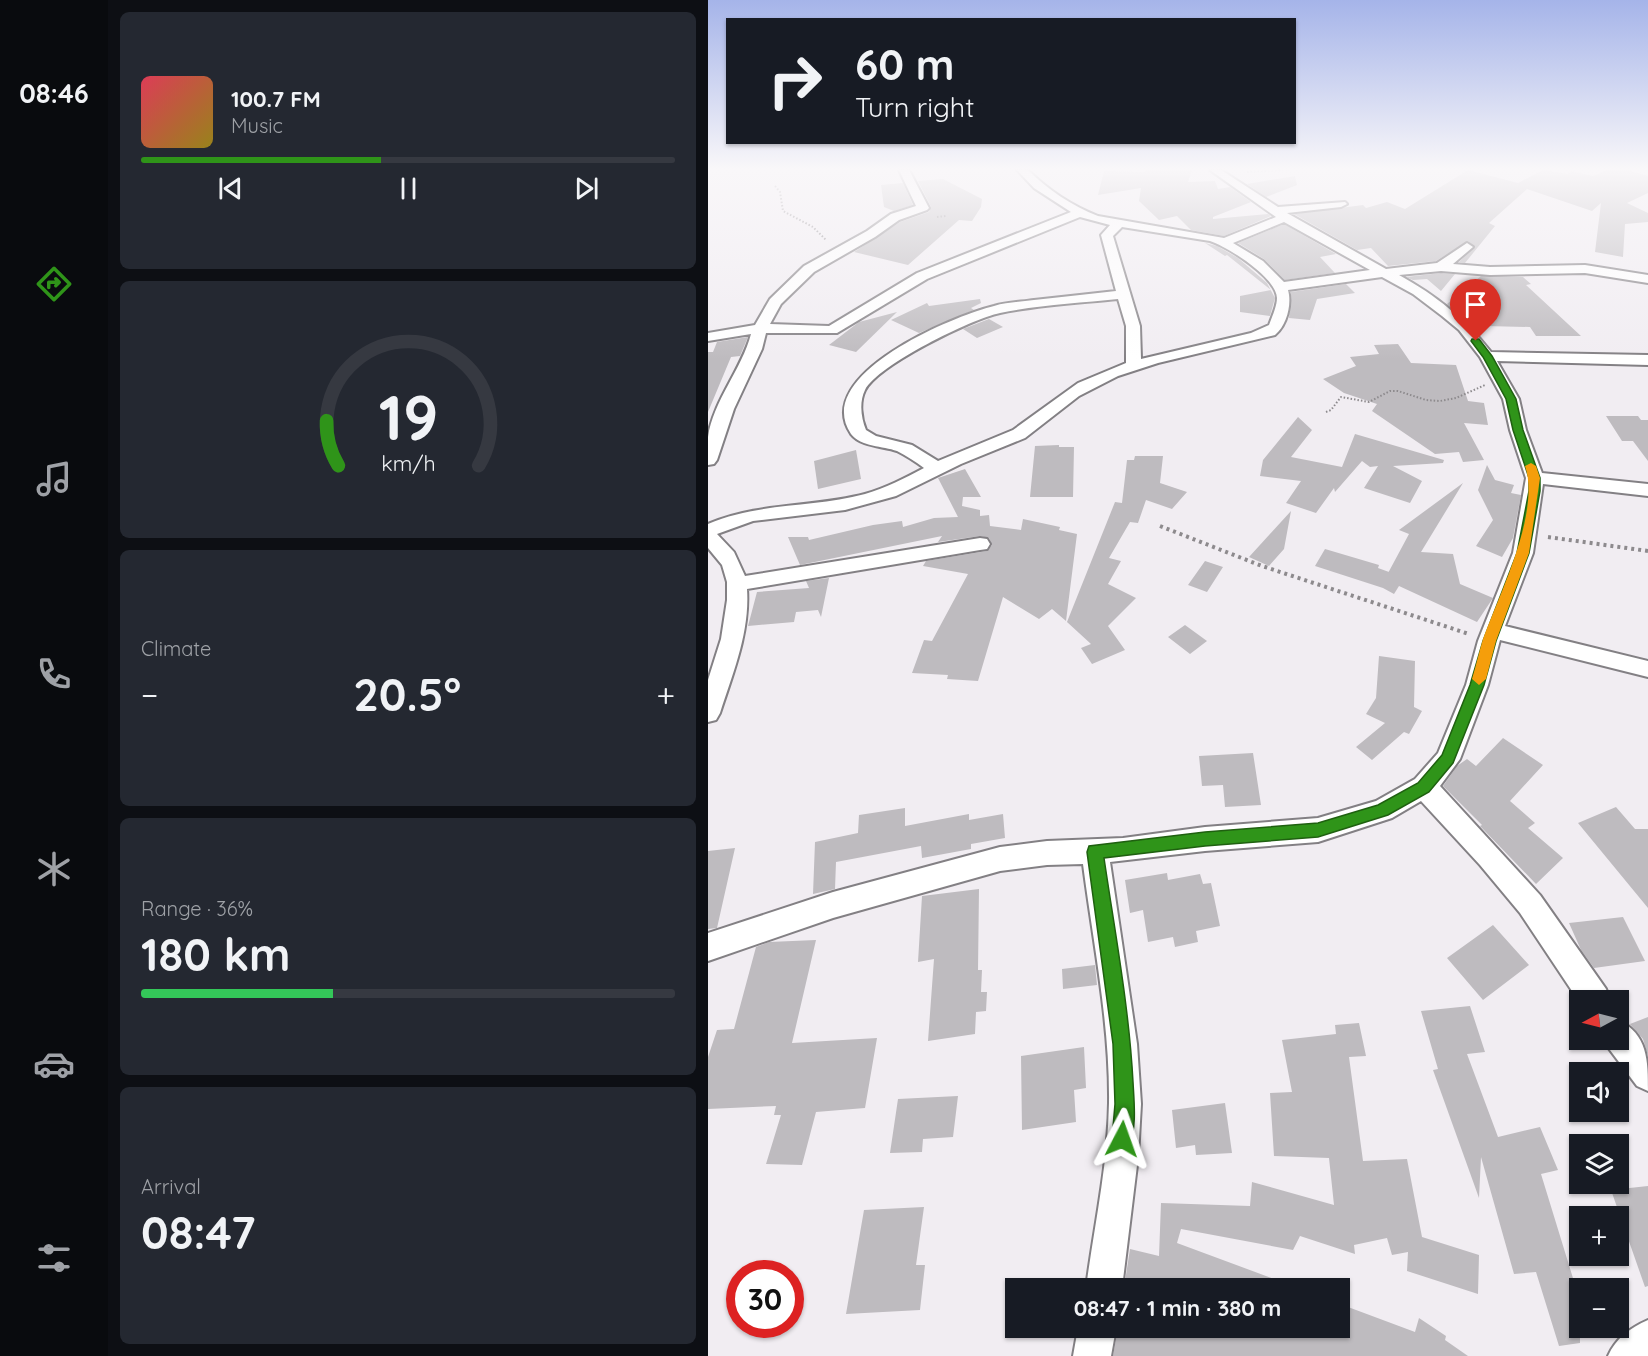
<!DOCTYPE html>
<meta charset="utf-8">
<style>
body{margin:0;font-family:Quicksand,sans-serif;background:#242831;color:#f1f3f6;height:100vh;display:flex;flex-direction:column;font-size:22px;white-space:nowrap}
*{box-sizing:border-box;margin:0}
p{font-size:20px;color:#9ea1a6}
.icon{flex:none;width:33px;height:33px;fill:none;stroke:currentColor;stroke-width:2;stroke-linecap:round;stroke-linejoin:round}
.map{position:relative;flex:1;overflow:hidden}
.drawer{display:flex;flex-direction:column;gap:12px;padding:12px;background:#0d0f14;width:600px}
.drawer>*{flex:none}
.top-card{position:absolute;left:18px;top:18px;width:570px;height:126px;border-radius:0px;box-shadow:0 2px 4px #0004;background:#171b24;color:#f1f3f6;overflow:hidden}
.needle{width:39px;rotate:263deg}
.fabs{position:absolute;left:861px;top:990px;display:grid;gap:12px}
.fabs a{display:grid;place-items:center;width:60px;height:60px;border-radius:0px;background:#171b24;box-shadow:0 2px 4px #0004;font-size:30px}
.speed{position:absolute;left:18px;top:1260px;display:flex;gap:12px;font-size:30px;font-weight:700;text-align:center}
.speed>*{display:grid;place-content:center;width:78px;height:78px;border-radius:50%;background:#171b24;box-shadow:0 2px 4px #0004;line-height:1}
.speed .limit{border:9px solid #d22;background:#fff;color:#111}
.pin{position:absolute;display:grid;place-items:center;width:51px;height:51px;color:#fff;margin:-62px -26px;border-radius:50% 50% 50% 0;rotate:-45deg;box-shadow:0 0 6px #0007}
.pin .icon{rotate:45deg}
.me{position:absolute;width:66px;margin:-33px;rotate:4deg;stroke-linejoin:round;filter:drop-shadow(0 0 4px #0008)}
.turn{display:flex;align-items:center;gap:21px;height:126px;padding:0 30px;font-size:27px}
.turn .icon{width:78px;height:78px;stroke-width:2.5}
.turn b{display:block;font-size:42px;line-height:51px}
.big{font-size:45px;font-weight:700;line-height:1.1}
.drawer .widget{flex:1;display:flex;flex-direction:column;justify-content:center;gap:9px;min-width:0;padding:0 21px;border-radius:9px;background:#242831}
.drawer .dial{align-items:center;gap:0}
.dial svg{height:156px;overflow:visible;fill:none;stroke:#363941;stroke-width:7;stroke-linecap:round;text-anchor:middle}
.dial text{fill:#f1f3f6;stroke:none}
.song{display:flex;align-items:center;gap:18px}
.cover{width:72px;height:72px;border-radius:9px;background:linear-gradient(135deg,hsl(350 70% 55%),hsl(50 70% 35%))}
.played{height:6px;border-radius:3px;background:linear-gradient(90deg,#2f9419 45%,#363941 45%)}
.keys{display:flex;justify-content:space-around;direction:ltr}
.heat{display:flex;justify-content:space-between;align-items:center;font-size:33px;direction:ltr}
.charge{height:9px;border-radius:4px;background:linear-gradient(90deg,#34c759 36%,#363941 0)}
.trip{position:absolute;left:297px;top:1278px;width:345px;height:60px;border-radius:0px;background:#171b24;box-shadow:0 2px 4px #0004;font-weight:700;line-height:60px;text-align:center}
main{display:flex;flex:1;min-height:0}
.tabs{display:flex;flex-direction:column;width:108px;justify-content:space-around;align-items:center;background:#090b0e;color:#9ea1a6}
.tabs .icon{width:42px;height:42px}
.tabs .selected{color:#2f9419}
.tabs b{font-size:27px;color:#f1f3f6}
.map>svg:first-child{display:block}
.building{fill:#bebbbf}
.lines{fill:none;stroke-linecap:round;stroke-linejoin:round}
.street-casing{stroke:#838084;stroke-width:4}
.path-far1{stroke:#8d8a8d;stroke-width:2;stroke-dasharray:1.5 2;stroke-linecap:butt}
.path{stroke:#8d8a8d;stroke-width:4;stroke-dasharray:3 4;stroke-linecap:butt}
.street{fill:#fff;fill-rule:evenodd}
.route{fill:#2f9419;stroke:#1f6010;stroke-width:1.5}
.slow{fill:#f59e0b}
</style>
<main>
<nav class="tabs">
<b>08:46</b>
<svg class="icon selected" aria-label="directions" viewBox="0 0 24 24"><path d="M12 3l9 9-9 9-9-9zM9 14v-3h6M13 9l2 2-2 2"/></svg>
<svg class="icon" aria-label="music" viewBox="0 0 24 24"><path d="M9 18V5l10-2v13"/><circle cx="6" cy="18" r="3"/><circle cx="16" cy="16" r="3"/></svg>
<svg class="icon" aria-label="phone" viewBox="0 0 24 24"><path d="M5 4h4l2 5-3 2q2 4 5 5l2-3 5 2v4C11 20 4 13 5 4z"/></svg>
<svg class="icon" aria-label="climate" viewBox="0 0 24 24"><path d="M12 3v18M4 7l16 10M4 17L20 7"/></svg>
<svg class="icon" aria-label="car" viewBox="0 0 24 24"><path d="M5 17H2v-5l4-1 3-4h7l3 4 3 1v5h-3M9 17h6M6 11h13"/><circle cx="7" cy="17" r="2"/><circle cx="17" cy="17" r="2"/></svg>
<svg class="icon" aria-label="filters" viewBox="0 0 24 24"><path d="M4 7h16M4 17h16"/><circle cx="9" cy="7" r="2"/><circle cx="15" cy="17" r="2"/></svg>
</nav>
<section class="drawer">
<div class="widget">
<div class="song"><i class="cover"></i><div><b>100.7 FM</b><p>Music</p></div></div>
<div class="played"></div>
<div class="keys"><svg class="icon" aria-label="previous" viewBox="0 0 24 24"><path d="M18 5L8 12l10 7zM5 5v14"/></svg><svg class="icon" aria-label="pause" viewBox="0 0 24 24"><path d="M8 5v14M16 5v14"/></svg><svg class="icon" aria-label="next" viewBox="0 0 24 24"><path d="M6 5l10 7-10 7zM19 5v14"/></svg></div>
</div>
<div class="widget dial"><svg viewBox="0 0 100 80">
<path d="M14 69A42 42 0 1 1 86 69"/>
<path d="M14 69A42 42 0 0 1 8 46" stroke="#2f9419"/>
<text x="50" y="56" font-size="32" font-weight="700">19</text>
<text x="50" y="72" font-size="11">km/h</text>
</svg></div>
<div class="widget"><p>Climate</p>
<div class="heat"><a>−</a><b class="big">20.5°</b><a>+</a></div>
</div>
<div class="widget"><p>Range · 36%</p><b class="big">180 km</b><div class="charge"></div></div>
<div class="widget"><p>Arrival</p><b class="big">08:47</b></div>
</section>
<div class="map">
<svg width="940" height="1356" viewBox="0 0 940 1356">
<rect width="100%" height="100%" fill="#f1edf2"/>
<!-- building -->
<path class="building" d="M437,170H484L480,182L507,181L510,189L522,187L543,202L505,217V219L560,214L563,216L516,236L483,230L469,216L451,220L431,201L433,188L390,195L396,171L437,172Z
M760,170L810,183L835,170L860,174L863,171L885,176L899,170H919L940,176V193L919,203L940,213V222L917,224L915,257L887,252L893,203L884,211L819,189L781,223L787,226L757,263L751,262L767,247L760,241L728,261L680,266L663,248L649,250L586,214L655,205L658,208L679,202L697,209Z
M587,176L589,185L558,197L539,184Z
M235,179L274,199L273,207L264,221L251,220L200,265L146,252L192,222L221,212L223,207L210,181Z
M195,183L205,205L186,211L176,207L173,185Z
M576,224L628,254L612,257L627,273L577,280L556,259L530,243Z
M497,243L509,246L530,258L559,283L567,298L562,316L532,312V296L563,290L519,255L517,256Z
M733,273L747,274L733,291L719,279L705,280L698,277Z
M773,276L815,277L823,284L818,285L873,336H828L822,327L777,326L761,305L743,308L739,304Z
M638,284L647,293L609,299L602,320L581,318L583,292Z
M272,299L273,303L263,308L266,310L211,333L183,320L219,303L221,306Z
M189,312L148,352L121,345L151,322Z
M281,319L295,327L269,338L255,329Z
M40,337L32,356L23,357L0,412V352H5L9,342Z
M690,344L703,363L748,365L760,401L776,403L780,425L756,423L776,460L755,462L751,452L727,454L664,411L669,404L636,393L615,379L648,366L642,357L671,354L666,345Z
M898,416H930L933,420H940V461L925,441H914Z
M590,417L604,430L583,457L634,467L647,434L736,460L735,463L685,466L714,481L702,503L656,488L670,466L662,467L654,461L627,492L626,488L608,513L578,503L593,481L552,476L555,460Z
M351,445V447H366L365,497H322L327,446Z
M148,450L153,479L110,489L106,461Z
M427,456H455L452,483L479,492L464,509L438,500L430,523L422,522L401,558L413,561L400,584L428,598L400,626L417,650L384,664L373,648L383,644L359,622L407,502L414,503L419,460H426Z
M779,465L787,480L806,485L803,493L813,495L805,538L794,557L768,546L785,520L770,490Z
M257,469L273,497H255L254,506L272,510V516L281,515L282,526L313,530L315,519L352,527L351,530L369,534L358,621L344,609L331,619L295,597L270,681L239,679L240,675L204,673L216,640L224,641L260,574L215,566L218,561L279,551L284,545L281,538L272,536L230,542L234,536L92,565L80,537H100L101,540L165,525L194,521L195,527L226,518L250,517L230,478Z
M755,483L713,552L745,554L752,584L785,598L769,622L691,586L686,594L675,588L607,566L617,549L671,565L670,568L681,572L679,575L701,534L691,530Z
M583,511L576,549L561,566L541,557Z
M497,561L515,567L499,592L480,585Z
M121,578L113,617L110,610L88,612L86,622L40,626L49,592L101,588L98,581Z
M477,625L499,641L482,654L460,637Z
M671,656L707,661L706,707L714,711L701,734L696,732L664,760L648,747L677,723L658,714L668,698Z
M795,738L835,765L802,801L827,823L820,828L855,858L828,884L772,826L774,825L735,786L749,766L759,759L768,766Z
M545,753L553,805L517,807L515,785L494,786L491,756Z
M908,807L927,829H940V908L870,823Z
M197,808V826L261,814V820L295,814L297,838L263,844V849L214,858L213,846L128,862L127,889L105,894L107,842L150,833L151,815Z
M27,848L9,928L0,929V851Z
M459,873L460,880L492,874L495,884L503,883L512,926L488,931L490,942L467,947L465,937L440,942L435,910L422,913L417,880Z
M271,889L270,970H274L273,992H279L278,1011L268,1012L267,1034L220,1041L226,959L210,962L214,896Z
M915,917L937,961L886,968L873,950L861,923Z
M785,925L821,965L775,1000L739,958Z
M108,940L84,1043L169,1038L157,1108L108,1112L94,1165L58,1164L73,1115H66L68,1106L0,1109V1057L9,1030L26,1029L48,947L61,942Z
M387,965L389,985L355,989L354,969Z
M762,1006L777,1052L759,1054L790,1137L832,1127L850,1170L833,1174L872,1301V1343L851,1346L828,1272L806,1274L773,1157L771,1198L725,1070L730,1069L713,1011Z
M940,1017V1056L935,1039L922,1024Z
M651,1023L658,1056L641,1057L655,1161L699,1159L714,1237L771,1255L770,1294L699,1271L700,1252L684,1255L679,1238L646,1245L647,1254L592,1236L585,1250L473,1229L469,1243L585,1286L584,1288H416L422,1249L451,1256L453,1203L542,1206L544,1182L626,1205L621,1158L566,1156L562,1093L584,1092L574,1040L628,1034L627,1025Z
M376,1047L378,1088L366,1090L368,1122L314,1130L313,1056Z
M250,1096L245,1137L215,1139L214,1152L182,1153L190,1099Z
M517,1103L524,1153L488,1155L487,1145L468,1148L464,1110Z
M940,1186V1286L937,1287L903,1190Z
M216,1207L208,1265H217L212,1310L138,1314L156,1210Z
M632,1304L707,1332L711,1318L738,1336L737,1340L760,1356H405L410,1328H632Z"/>
<g class="lines">
<defs>
<path id="street" d="M191,170H201L221,208L219,210L191,220L167,237L106,272L73,304L62,324L121,326L209,273L363,212L326,188L309,170H320C339,189 364,206 390,216L516,238L568,217L502,170H513L570,207L637,202L639,204L633,207L579,213L678,269L729,263L759,243L765,247L745,264L782,267L877,265L940,275V283L877,273L782,275L733,271L691,275C729,296 756,318 783,352L940,355V365L789,361L811,399L818,430L834,473L940,484V496L835,484L825,553L797,626L940,661V677L792,640L780,685L752,759L732,786L832,895L898,989L902,1000H872V1003L812,913L772,865L713,801L684,818L610,842L497,851L402,862L429,1044L433,1104L430,1157L414,1288H378C386,1227 400,1165 401,1103C402,1023 385,942 375,864L339,865L292,871L125,918L0,961V933L125,892L292,847L339,841L415,838L497,827L610,818L668,801L707,779L730,753L758,685L770,641L805,553L818,478L802,430L795,399L772,357L751,330L734,316L705,294L674,277L580,290C584,304 579,325 567,335L450,363L410,376L371,396L317,438L253,464L188,496L137,510L45,521L9,534L26,552L37,576L272,538L279,539L282,544L279,549L272,550L39,589C42,632 25,673 12,713L8,720L0,722V680L13,639L19,600V582L14,565L0,548V524C51,502 105,508 157,494C178,488 197,478 216,468C208,462 199,456 189,451C175,446 153,447 143,434C103,375 245,316 286,306C299,302 313,302 326,300C354,297 381,294 408,291L393,235L402,225L372,217L219,279L129,333H58L54,349L26,409L9,460L6,464L0,465C0,456 0,446 0,437C5,401 34,369 43,334L0,341V333L47,325L62,299L96,266L159,231L183,214L208,206ZM576,222L662,270L576,282L555,261L525,243ZM414,227L502,241C520,247 568,277 569,298C569,306 564,317 561,325L543,333L433,359L432,326L405,236ZM410,299L418,326V363L370,383L305,430L230,461L204,445L168,436L158,430C153,418 151,402 157,390C170,365 263,319 292,313C330,305 371,303 410,299Z
M910,1020C940,1034 940,1061 940,1091L929,1086L899,1046L896,1040H910Z
M940,1320V1356H900C908,1338 922,1328 940,1320Z
M370,1328H408L403,1356H365Z"/>
</defs>
<!-- street casing -->
<use href="#street" class="street-casing"/>
<!-- path-far1 -->
<path class="path-far1" d="M539,172L579,170
M67,186L72,192L75,211L105,227L118,240
M229,217L238,216
M618,412L623,410L633,397L661,402L682,391H690L718,400L732,401L748,398L777,385"/>
<!-- path -->
<path class="path" d="M452,526L554,566L761,634
M840,537L940,551"/>
<!-- street -->
<use href="#street" class="street"/>
</g>
<!-- sky -->
<linearGradient id="sky" x2="0" y2="1"><stop stop-color="#a5b4e9"/><stop offset="0.47" stop-color="#f9f7f9"/><stop offset="1" stop-color="#f9f7f9" stop-opacity="0"/></linearGradient>
<rect width="940" height="359" fill="url(#sky)"/>
<!-- route -->
<path class="route" d="M764,339H771L784,356L808,399L815,430L832,478V491L821,553L788,641L776,685L745,763L721,792L680,815L610,837L497,846L396,858C407,933 421,1007 425,1082C426,1102 429,1127 421,1146L414,1149L407,1146L404,1139L407,1104L405,1044L379,852L381,846L497,832L610,823L670,805L710,783L734,755L762,685L775,641L809,553L821,491V478L805,430L798,399L775,357L763,341Z"/>
<!-- slow -->
<path class="slow" d="M823,463L828,466L832,478L821,553L788,641L778,679L771,685L764,679C768,666 771,652 775,639C791,595 833,512 817,466Z"/>
</svg>
<div class="fabs">
<a><svg class="needle" viewBox="-14 -14 28 28"><path d="M0-13l5 13h-10z" fill="#e53935"/><path d="M0 13l5-13h-10z" fill="#9ea1a6"/></svg></a>
<a><svg class="icon" aria-label="sound" viewBox="0 0 24 24"><path d="M4 9h4l5-4v14l-5-4H4zM17 9q2 3 0 6"/></svg></a>
<a><svg class="icon" aria-label="layers" viewBox="0 0 24 24"><path d="M12 4l9 5-9 5-9-5zM3 14l9 5 9-5"/></svg></a>
<a>+</a>
<a>−</a>
</div>
<div class="speed"><div class="limit">30</div></div>
<div class="pin" style="left:768px;top:341px;background:#d93025"><svg class="icon" aria-label="arrive" viewBox="0 0 24 24"><path d="M6 21V4h12l-3 4 3 4H6"/></svg></div>
<svg class="me" style="left:414px;top:1139px" viewBox="-20 -20 40 40"><path d="M0-17L14 15 0 8-14 15z" fill="#2f9419" stroke="#fff" stroke-width="4"/></svg>
<div class="trip">08:47 · 1 min · 380 m</div>
<div class="top-card">
<div class="turn"><svg class="icon" aria-label="right" viewBox="0 0 24 24"><path d="M7 20v-9h11M14 6l5 5-5 5"/></svg><div><b>60 m</b>Turn right</div></div>
</div>
</div>
</main>
